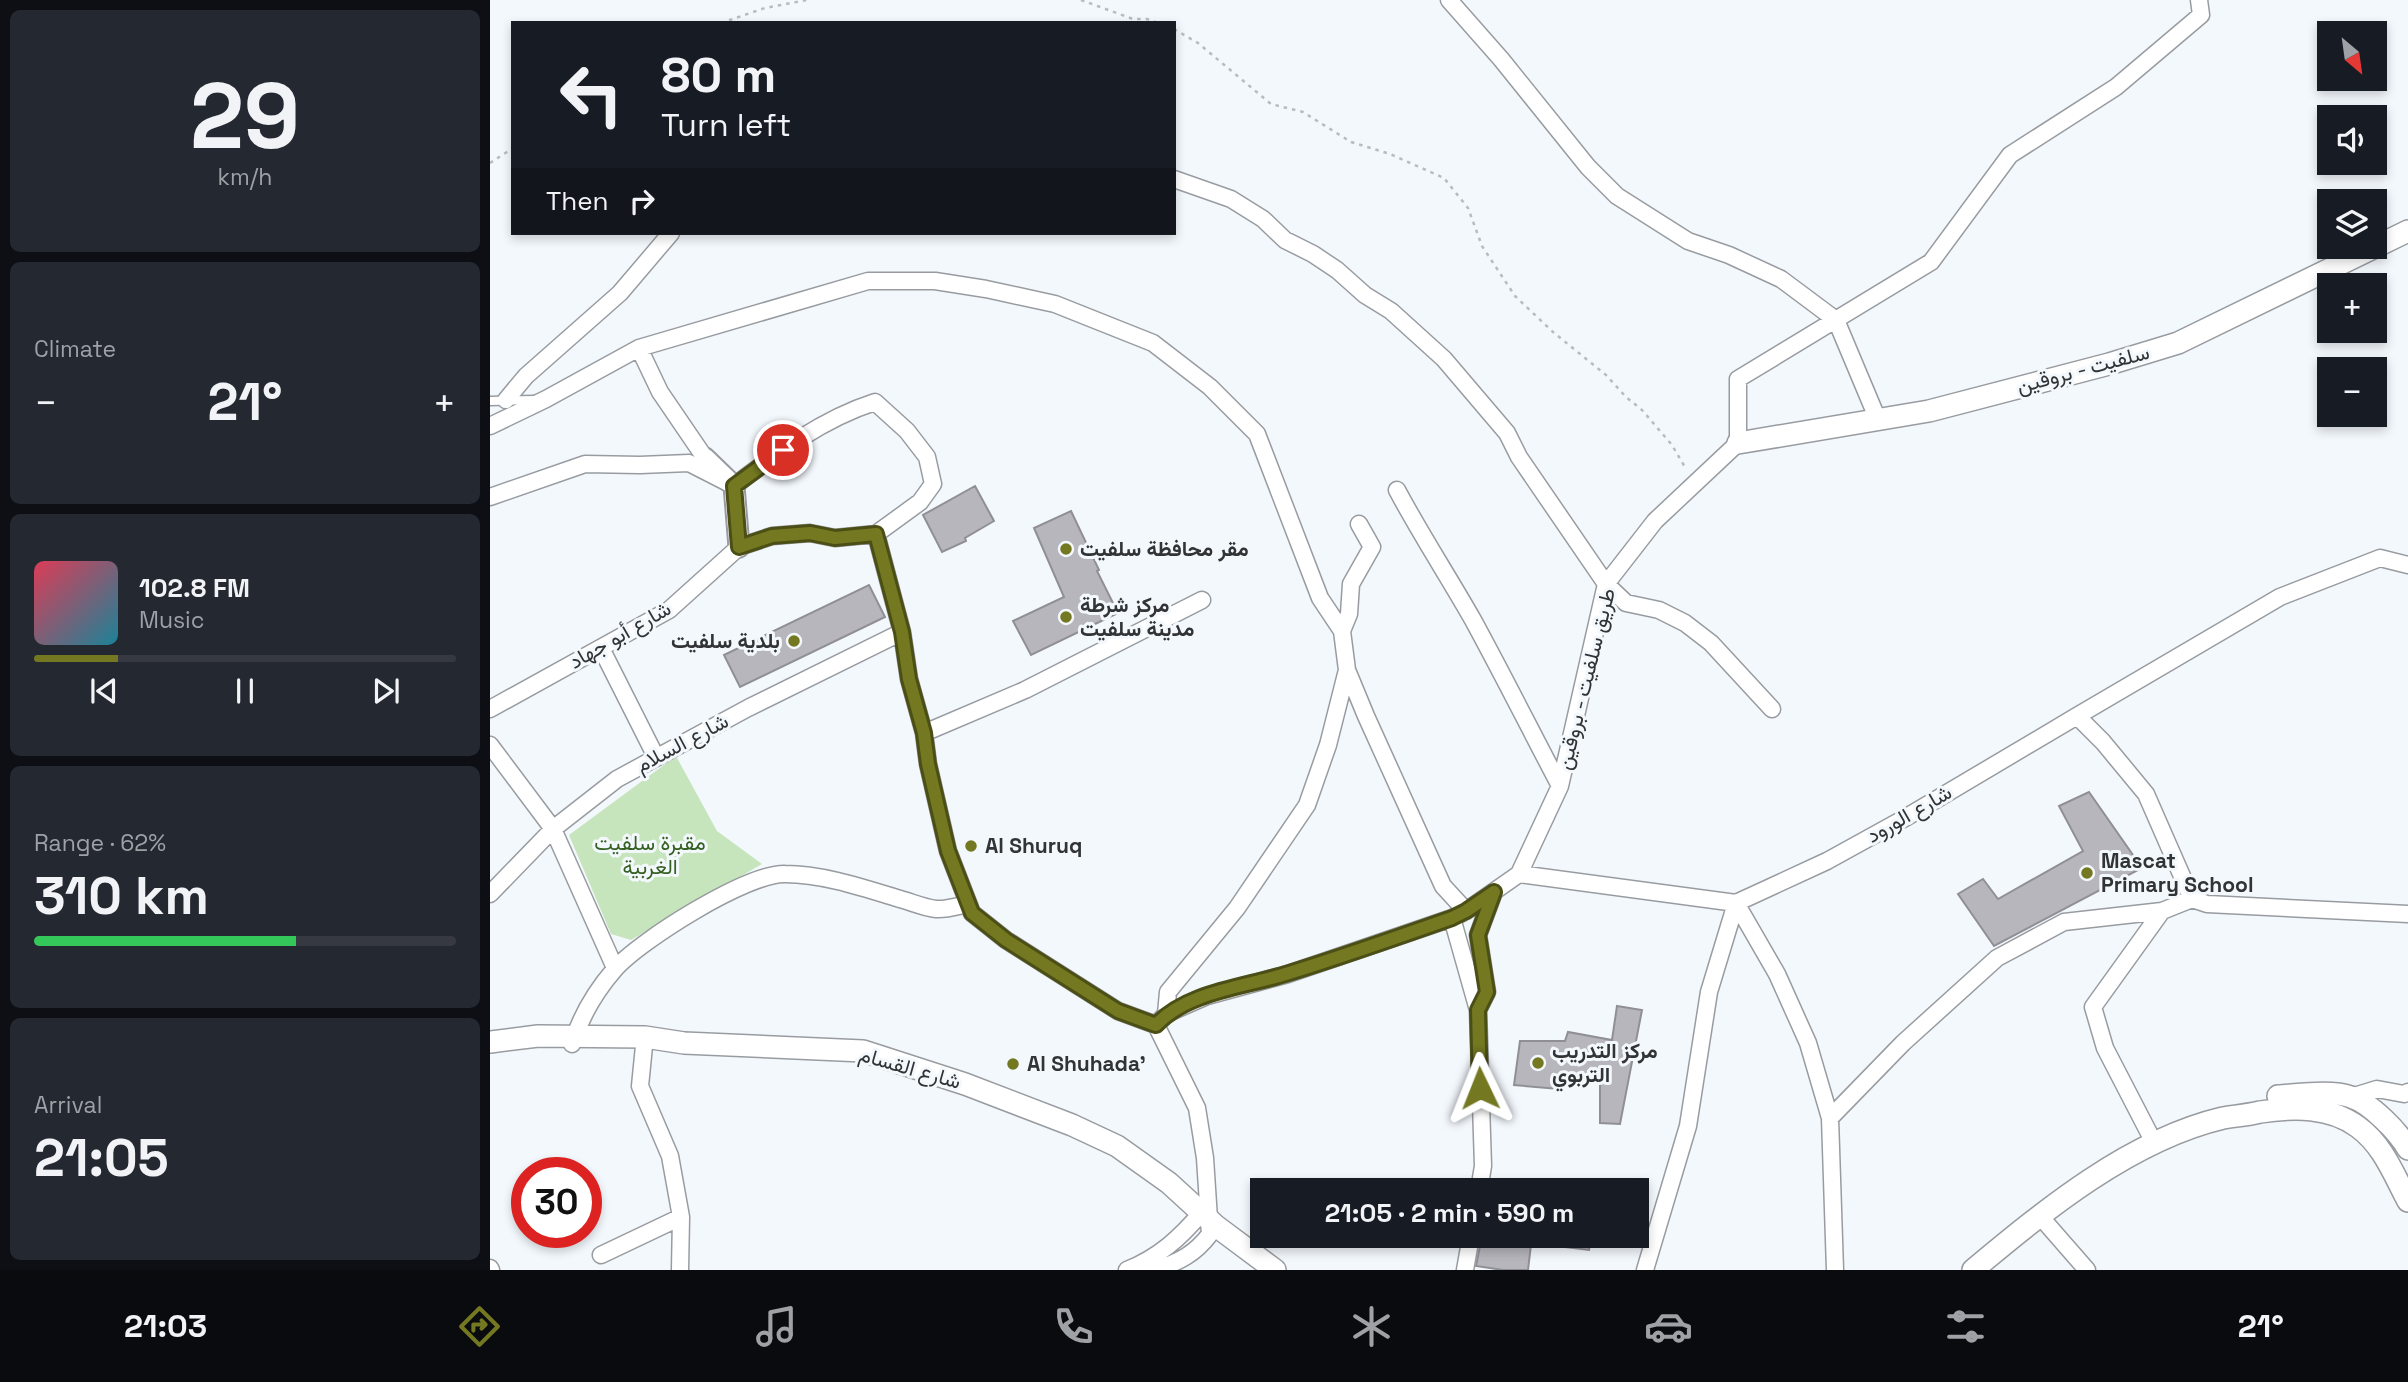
<!DOCTYPE html>
<meta charset="utf-8">
<style>
body{margin:0;font-family:"Space Grotesk",Vazirmatn,sans-serif;background:#242831;color:#f1f3f6;height:100vh;display:flex;flex-direction:column;font-size:26px;white-space:nowrap}
*{box-sizing:border-box;margin:0}
p{font-size:23px;color:#9ea1a6}
.icon{flex:none;width:38px;height:38px;fill:none;stroke:currentColor;stroke-width:2;stroke-linecap:round;stroke-linejoin:round}
.map{position:relative;flex:1;overflow:hidden}
.sheet{display:flex;flex-direction:column;gap:10px;padding:10px;background:#0d0f14;width:490px}
.sheet>*{flex:none}
.banner{position:absolute;left:21px;top:21px;width:665px;height:214px;border-radius:0px;box-shadow:0 4px 10px #0003;background:#171b24;color:#f1f3f6;overflow:hidden}
.needle{width:46px;rotate:151deg}
.buttons{position:absolute;left:1827px;top:21px;display:grid;gap:14px}
.buttons a{display:grid;place-items:center;width:70px;height:70px;border-radius:0px;background:#171b24;box-shadow:0 4px 10px #0003;font-size:35px}
.speed{position:absolute;left:21px;top:1157px;display:flex;gap:14px;font-size:35px;font-weight:700;text-align:center}
.speed>*{display:grid;place-content:center;width:91px;height:91px;border-radius:50%;background:#171b24;box-shadow:0 4px 10px #0003;line-height:1}
.speed .limit{border:10px solid #d22;background:#fff;color:#111}
.pin{position:absolute;display:grid;place-items:center;width:60px;height:60px;color:#fff;margin:-30px;border:4px solid #fff;border-radius:50%;box-shadow:0 2px 7px #0007}
.me{position:absolute;width:77px;margin:-38px;rotate:358deg;stroke-linejoin:round;filter:drop-shadow(0 0 5px #0008)}
.turn{display:flex;align-items:center;gap:24px;height:147px;padding:0 35px;font-size:32px}
.turn .icon{width:91px;height:91px;stroke-width:2.5}
.turn b{display:block;font-size:49px;line-height:60px}
.then{display:flex;align-items:center;height:66px;padding:0 35px;background:#0003;gap:14px;font-size:26px}
.big{font-size:52px;font-weight:600;line-height:1.1}
.sheet .card{flex:1;display:flex;flex-direction:column;justify-content:center;gap:10px;min-width:0;padding:0 24px;border-radius:10px;background:#242831}
.sheet .dial{align-items:center;gap:0}
.dial b{font-size:91px;line-height:1}
.song{display:flex;align-items:center;gap:21px}
.cover{width:84px;height:84px;border-radius:10px;background:linear-gradient(135deg,hsl(350 70% 55%),hsl(190 70% 35%))}
.played{height:7px;border-radius:4px;background:linear-gradient(90deg,#737821 20%,#363941 20%)}
.keys{display:flex;justify-content:space-around;direction:ltr}
.heat{display:flex;justify-content:space-between;align-items:center;font-size:38px;direction:ltr}
.charge{height:10px;border-radius:5px;background:linear-gradient(90deg,#34c759 62%,#363941 0)}
.trip{position:absolute;left:760px;top:1178px;width:399px;height:70px;border-radius:0px;background:#171b24;box-shadow:0 4px 10px #0003;font-weight:600;line-height:70px;text-align:center}
.menu{display:flex;height:112px;justify-content:space-around;align-items:center;background:#090b0e;color:#9ea1a6}
.menu .icon{width:49px;height:49px}
.menu .on{color:#737821}
.menu b{font-size:32px;color:#f1f3f6}
main{display:flex;flex:1;min-height:0}
.map>svg:first-child{display:block}
.green{fill:#c7e5bc}
.building{fill:#b7b6bc;stroke:#8f8f95;stroke-width:2}
.lines{fill:none;stroke-linecap:round;stroke-linejoin:round}
.service-casing{stroke:#989ca1;stroke-width:11}
.minor-casing{stroke:#989ca1;stroke-width:19}
.tertiary-casing{stroke:#989ca1;stroke-width:23}
.secondary-casing{stroke:#989ca1;stroke-width:24}
.path{stroke:#b8bcc0;stroke-width:2.5;stroke-dasharray:3.5 5;stroke-linecap:butt}
.service{stroke:#fff;stroke-width:8}
.minor{stroke:#fff;stroke-width:16}
.tertiary{stroke:#fff;stroke-width:19}
.secondary{stroke:#fff;stroke-width:21}
.route-casing{stroke:#4b4e15;stroke-width:18}
.route{stroke:#737821;stroke-width:12}
.poi-dot{fill:#737821;stroke:#f3f8fd;stroke-width:2.5}
.labels{text-anchor:middle;stroke-width:6;stroke-linejoin:round;paint-order:stroke}
.street-label{font-size:21px;fill:#313335;stroke:#f3f8fd}
.poi-label{font-size:21px;font-weight:bold;fill:#313335;stroke:#f3f8fd;text-anchor:start}
.park-label{font-size:21px;fill:#356021;stroke:#f3f8fd}
</style>
<main>
<section class="sheet">
<div class="card dial"><b>29</b><p>km/h</p></div>
<div class="card"><p>Climate</p>
<div class="heat"><a>−</a><b class="big">21°</b><a>+</a></div>
</div>
<div class="card">
<div class="song"><i class="cover"></i><div><b>102.8 FM</b><p>Music</p></div></div>
<div class="played"></div>
<div class="keys"><svg class="icon" aria-label="previous" viewBox="0 0 24 24"><path d="M18 5L8 12l10 7zM5 5v14"/></svg><svg class="icon" aria-label="pause" viewBox="0 0 24 24"><path d="M8 5v14M16 5v14"/></svg><svg class="icon" aria-label="next" viewBox="0 0 24 24"><path d="M6 5l10 7-10 7zM19 5v14"/></svg></div>
</div>
<div class="card"><p>Range · 62%</p><b class="big">310 km</b><div class="charge"></div></div>
<div class="card"><p>Arrival</p><b class="big">21:05</b></div>
</section>
<div class="map">
<svg width="1918" height="1270" viewBox="0 0 1918 1270">
<rect width="100%" height="100%" fill="#f3f8fd"/>
<!-- green -->
<path class="green" d="M186,756L227,831L272,864L141,940L121,934L79,835Z"/>
<!-- building -->
<path class="building" d="M485,486L504,521L475,538L476,541L452,552L433,515Z
M581,511L609,570L607,571L628,613L541,655L523,621L574,597L544,528Z
M379,585L395,617L250,687L234,655Z
M1599,792L1652,868L1504,946L1468,894L1493,879L1508,899L1593,851L1569,806Z
M1127,1006L1152,1010L1130,1124L1110,1123V1079L1068,1074V1089L1024,1085L1030,1041H1075L1078,1032L1122,1040Z
M992,1236H1042L1038,1270H1013L986,1266Z
M1051,1236H1102L1099,1250L1051,1244Z"/>
<g class="lines">
<defs>
<path id="service" d="M0,401L46,400"/>
<path id="minor" d="M959,0L1011,59L1098,167L1127,196L1198,241L1239,255L1291,279L1346,320L1388,420
M684,179L741,199L773,219L795,240L823,254L847,270L875,295L901,311L954,359L1017,433L1029,457L1116,584L1136,603L1169,610L1195,623L1221,643L1282,709
M149,348L170,392L215,458
M16,400L36,376L130,293L181,233
M0,426L56,399L149,348L378,281H445L496,289L565,304L663,343L720,387L767,434L830,598L852,631L857,670L876,716L953,886L976,911
M907,490C931,535 958,576 983,620C1013,675 1041,731 1070,786
M0,497L95,464L150,465L199,463L244,486C287,453 332,419 385,402L417,431L437,457L443,484L430,502L386,534L345,538L320,533L282,536L249,547L179,610L0,709
M386,534L412,632L419,679L434,733L438,764L458,851L482,913L516,940L628,1011L666,1025L707,1108L715,1158L720,1234C705,1254 689,1262 665,1270
M852,631L859,614L861,584L882,547L869,524
M111,648L166,757
M1587,716L1790,597L1890,558L1918,565
M434,733L535,690L712,600
M0,745L63,829L125,968
M1029,874L1070,786L1116,584L1165,521L1248,443V379L1441,262L1520,155L1626,87L1711,15L1709,0
M1029,874L1246,903L1337,861L1415,818L1587,716L1613,742L1656,794L1702,899
M0,894L63,829L127,779L258,708L412,632
M1246,903L1287,974L1318,1043L1340,1118L1345,1270
M962,918L988,1010L993,1166L989,1190
M988,1010L997,992L988,935L1004,892
M676,1014L717,996L798,974L962,918L976,911L1029,874
M666,1025L676,1014L678,992L747,908L817,805L838,745L857,670
M82,1044C91,1016 105,992 124,970C149,941 257,873 295,874C333,874 374,888 410,899C421,902 435,908 446,909C456,910 468,906 478,904
M154,1046L150,1086L180,1156L191,1217L190,1270
M1861,1097L1887,1089L1914,1094L1918,1092
M1340,1118L1413,1043L1507,958L1574,922L1672,911
M1659,1133L1615,1048L1603,1007L1672,911L1702,899L1717,904L1918,914
M1549,1215L1597,1270
M111,1255L191,1217
M0,1268L1,1270
M637,1270C669,1257 690,1238 712,1212
M975,1270L981,1236
M1155,1270L1198,1126L1219,992L1246,903"/>
<path id="tertiary" d="M215,458L244,486L249,547"/>
<path id="secondary" d="M1248,443L1439,411L1619,364L1688,343L1918,231
M0,1042L48,1036L155,1037L194,1043L373,1051L475,1084L582,1125L627,1146L679,1183L726,1226L785,1270
M1788,1096C1807,1095 1842,1090 1861,1097C1880,1103 1908,1131 1918,1149
M1483,1270C1555,1210 1640,1140 1733,1118C1745,1116 1758,1115 1770,1112C1803,1107 1840,1106 1868,1127C1893,1145 1904,1175 1918,1201"/>
</defs>
<!-- service casing -->
<use href="#service" class="service-casing"/>
<!-- minor casing -->
<use href="#minor" class="minor-casing"/>
<!-- tertiary casing -->
<use href="#tertiary" class="tertiary-casing"/>
<!-- secondary casing -->
<use href="#secondary" class="secondary-casing"/>
<!-- path -->
<path class="path" d="M591,0L643,19H657L668,23
M231,23L275,8L317,0
M684,29L708,43L781,104L813,112L861,142L900,154L954,178L978,208L992,246L1025,296L1063,332L1116,375L1136,397L1152,410L1182,445L1196,469
M0,163L23,148"/>
<!-- service -->
<use href="#service" class="service"/>
<!-- minor -->
<use href="#minor" class="minor"/>
<!-- tertiary -->
<use href="#tertiary" class="tertiary"/>
<!-- secondary -->
<use href="#secondary" class="secondary"/>
</g>
<g class="lines">
<defs>
<path id="route" d="M293,450L244,486L249,547L282,536L320,533L345,538L386,534L412,632L419,679L434,733L438,764L458,851L482,913L516,940L628,1011L666,1025C698,991 756,987 799,973C854,956 908,937 962,918L976,911L1004,892L988,935L997,992L988,1010L990,1088"/>
</defs>
<!-- route casing -->
<use href="#route" class="route-casing"/>
<!-- route -->
<use href="#route" class="route"/>
</g>
<!-- markers -->
<g class="poi-dot">
<circle cx="576" cy="549" r="7"/>
<circle cx="576" cy="617" r="7"/>
<circle cx="304" cy="641" r="7"/>
<circle cx="481" cy="846" r="7"/>
<circle cx="1597" cy="873" r="7"/>
<circle cx="1048" cy="1063" r="7"/>
<circle cx="523" cy="1064" r="7"/>
</g>
<g class="labels">
<!-- street labels -->
<g class="street-label">
<text transform="translate(1593 369) rotate(-15)" y="7">سلفيت - بروقين</text>
<text transform="translate(130 635) rotate(-30)" y="7">شارع أبو جهاد</text>
<text transform="translate(1096 679) rotate(-76)" y="7">طريق سلفيت - بروقين</text>
<text transform="translate(192 743) rotate(-28)" y="7">شارع السلام</text>
<text transform="translate(1419 814) rotate(-30)" y="7">شارع الورود</text>
<text transform="translate(420 1068) rotate(16)" y="7">شارع القسام</text>
</g>
<!-- poi labels -->
<g class="poi-label">
<text x="590" y="556">مقر محافظة سلفيت</text>
<text x="590" y="612">مركز شرطة<tspan x="590" dy="24">مدينة سلفيت</tspan></text>
<text x="290" y="648" text-anchor="end">بلدية سلفيت</text>
<text x="495" y="853">Al Shuruq</text>
<text x="1611" y="868">Mascat<tspan x="1611" dy="24">Primary School</tspan></text>
<text x="1062" y="1058">مركز التدريب<tspan x="1062" dy="24">التربوي</tspan></text>
<text x="537" y="1071">Al Shuhada'</text>
</g>
<!-- park labels -->
<g class="park-label">
<text x="160" y="850">مقبرة سلفيت<tspan x="160" dy="24">الغربية</tspan></text>
</g>
</g>
</svg>
<div class="buttons">
<a><svg class="needle" viewBox="-14 -14 28 28"><path d="M0-13l5 13h-10z" fill="#e53935"/><path d="M0 13l5-13h-10z" fill="#9ea1a6"/></svg></a>
<a><svg class="icon" aria-label="sound" viewBox="0 0 24 24"><path d="M4 9h4l5-4v14l-5-4H4zM17 9q2 3 0 6"/></svg></a>
<a><svg class="icon" aria-label="layers" viewBox="0 0 24 24"><path d="M12 4l9 5-9 5-9-5zM3 14l9 5 9-5"/></svg></a>
<a>+</a>
<a>−</a>
</div>
<div class="speed"><div class="limit">30</div></div>
<div class="pin" style="left:293px;top:450px;background:#d93025"><svg class="icon" aria-label="arrive" viewBox="0 0 24 24"><path d="M6 21V4h12l-3 4 3 4H6"/></svg></div>
<svg class="me" style="left:990px;top:1088px" viewBox="-20 -20 40 40"><path d="M0-17L14 15 0 8-14 15z" fill="#737821" stroke="#fff" stroke-width="4"/></svg>
<div class="trip">21:05 · 2 min · 590 m</div>
<div class="banner">
<div class="turn"><svg class="icon" aria-label="left" viewBox="0 0 24 24"><path d="M17 20v-9H6M10 6l-5 5 5 5"/></svg><div><b>80 m</b>Turn left</div></div>
<div class="then">Then<svg class="icon" aria-label="right" viewBox="0 0 24 24"><path d="M7 20v-9h11M14 6l5 5-5 5"/></svg></div>
</div>
</div>
</main>
<nav class="menu">
<b>21:03</b>
<svg class="icon on" aria-label="directions" viewBox="0 0 24 24"><path d="M12 3l9 9-9 9-9-9zM9 14v-3h6M13 9l2 2-2 2"/></svg>
<svg class="icon" aria-label="music" viewBox="0 0 24 24"><path d="M9 18V5l10-2v13"/><circle cx="6" cy="18" r="3"/><circle cx="16" cy="16" r="3"/></svg>
<svg class="icon" aria-label="phone" viewBox="0 0 24 24"><path d="M5 4h4l2 5-3 2q2 4 5 5l2-3 5 2v4C11 20 4 13 5 4z"/></svg>
<svg class="icon" aria-label="climate" viewBox="0 0 24 24"><path d="M12 3v18M4 7l16 10M4 17L20 7"/></svg>
<svg class="icon" aria-label="car" viewBox="0 0 24 24"><path d="M5 17H2v-5l4-1 3-4h7l3 4 3 1v5h-3M9 17h6M6 11h13"/><circle cx="7" cy="17" r="2"/><circle cx="17" cy="17" r="2"/></svg>
<svg class="icon" aria-label="filters" viewBox="0 0 24 24"><path d="M4 7h16M4 17h16"/><circle cx="9" cy="7" r="2"/><circle cx="15" cy="17" r="2"/></svg>
<b>21°</b>
</nav>
